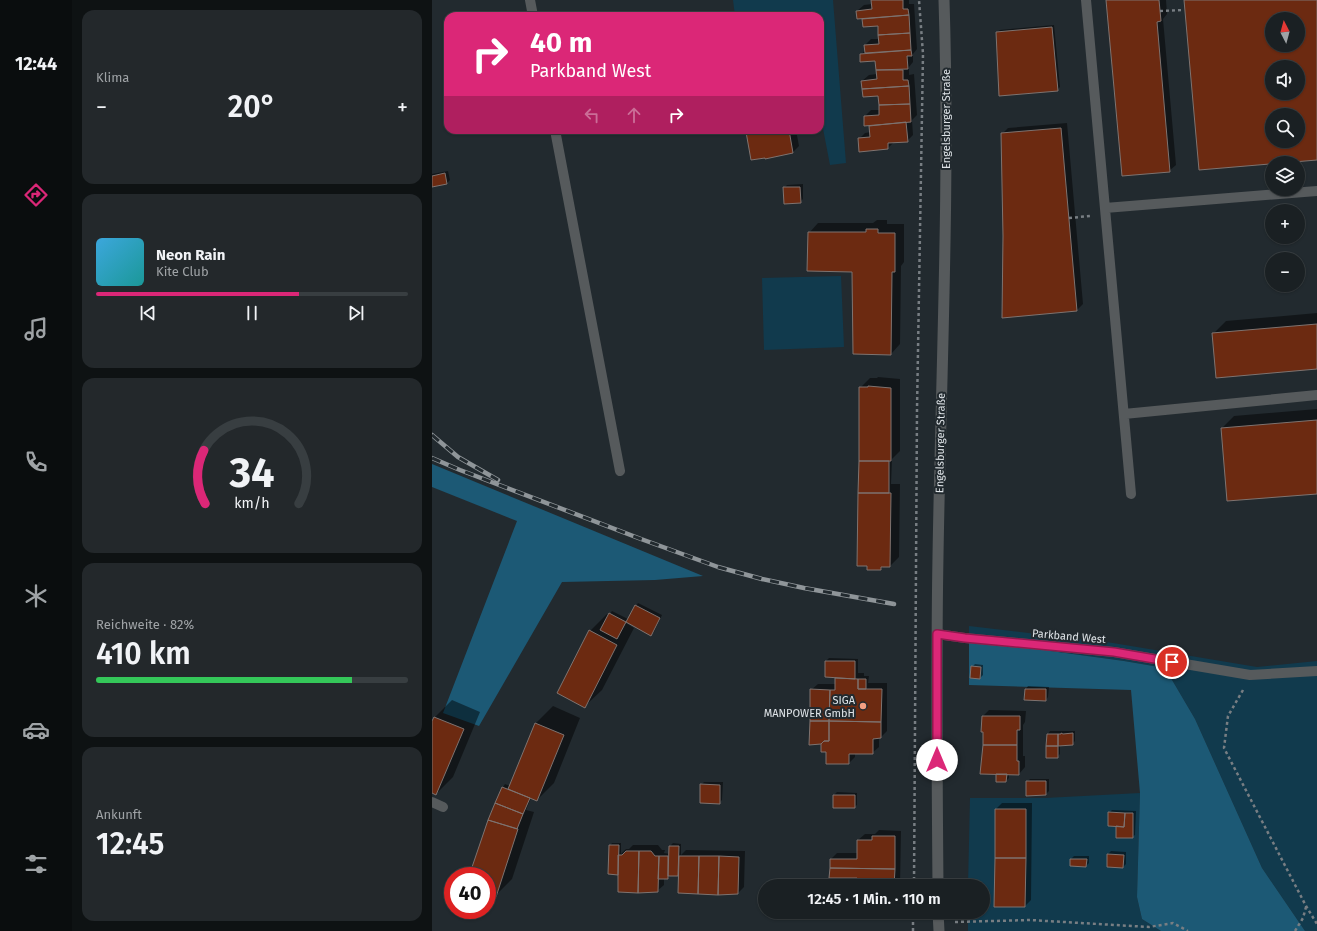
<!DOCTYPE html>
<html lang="de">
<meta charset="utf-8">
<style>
body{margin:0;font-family:"Fira Sans",sans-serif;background:#23282b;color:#f1f3f6;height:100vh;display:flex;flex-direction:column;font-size:15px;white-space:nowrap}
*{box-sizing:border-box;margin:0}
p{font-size:13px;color:#9fa3a6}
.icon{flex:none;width:22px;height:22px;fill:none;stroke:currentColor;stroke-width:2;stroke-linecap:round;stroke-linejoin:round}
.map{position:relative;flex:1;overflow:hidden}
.sheet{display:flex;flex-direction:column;gap:10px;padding:10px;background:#0e1213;width:360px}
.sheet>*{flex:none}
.banner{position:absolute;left:12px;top:12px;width:380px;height:122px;border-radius:12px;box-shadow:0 1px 3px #0004,0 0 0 1px #383e41;background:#db2777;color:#fff;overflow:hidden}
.needle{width:26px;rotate:354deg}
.fabs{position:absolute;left:833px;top:12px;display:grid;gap:8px}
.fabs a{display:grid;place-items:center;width:40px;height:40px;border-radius:50%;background:#1a2023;box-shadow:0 1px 3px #0004,0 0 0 1px #383e41;font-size:20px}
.speed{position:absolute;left:12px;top:867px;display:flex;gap:8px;font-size:20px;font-weight:700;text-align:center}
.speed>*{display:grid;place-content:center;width:52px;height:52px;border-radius:50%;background:#1a2023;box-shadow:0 1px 3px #0004,0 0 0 1px #383e41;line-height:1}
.speed .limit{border:6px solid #d22;background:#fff;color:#111}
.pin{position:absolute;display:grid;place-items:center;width:34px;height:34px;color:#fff;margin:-17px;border:2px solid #fff;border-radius:50%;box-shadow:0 1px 4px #0007}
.me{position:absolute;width:44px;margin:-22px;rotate:0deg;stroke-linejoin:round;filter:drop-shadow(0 0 3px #0008)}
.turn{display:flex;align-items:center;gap:14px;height:84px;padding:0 20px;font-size:18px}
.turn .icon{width:52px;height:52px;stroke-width:2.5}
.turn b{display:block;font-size:28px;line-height:34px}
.lanes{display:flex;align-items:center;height:38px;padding:0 20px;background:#0003;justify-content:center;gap:20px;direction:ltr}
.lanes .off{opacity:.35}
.big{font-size:30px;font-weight:600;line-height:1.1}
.sheet .tile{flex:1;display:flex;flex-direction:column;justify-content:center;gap:6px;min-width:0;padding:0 14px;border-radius:12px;background:#23282b}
.sheet .dial{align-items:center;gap:0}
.dial svg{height:104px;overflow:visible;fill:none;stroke:#383e41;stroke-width:7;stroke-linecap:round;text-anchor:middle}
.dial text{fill:#f1f3f6;stroke:none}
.song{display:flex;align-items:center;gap:12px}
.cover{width:48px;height:48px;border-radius:6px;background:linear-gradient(135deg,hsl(200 70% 55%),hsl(180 70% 35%))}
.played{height:4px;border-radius:2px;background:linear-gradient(90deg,#db2777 65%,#383e41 65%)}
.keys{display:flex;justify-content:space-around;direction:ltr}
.heat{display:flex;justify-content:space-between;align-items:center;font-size:22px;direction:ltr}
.charge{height:6px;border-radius:3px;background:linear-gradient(90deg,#34c759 82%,#383e41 0)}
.trip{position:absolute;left:326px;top:879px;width:232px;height:40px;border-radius:20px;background:#1a2023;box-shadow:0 1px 3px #0004,0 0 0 1px #383e41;font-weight:600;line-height:40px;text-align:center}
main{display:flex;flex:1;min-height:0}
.tab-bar{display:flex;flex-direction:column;width:72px;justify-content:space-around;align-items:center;background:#0a0d0e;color:#9fa3a6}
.tab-bar .icon{width:28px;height:28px}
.tab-bar .on{color:#db2777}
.tab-bar b{font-size:18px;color:#f1f3f6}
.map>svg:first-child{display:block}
.green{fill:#113a4d}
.forest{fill:#1c5975}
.shadow{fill:#0007}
.building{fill:#6c2a11;stroke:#7e7370;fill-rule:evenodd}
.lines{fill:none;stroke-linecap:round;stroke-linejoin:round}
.path{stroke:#787e83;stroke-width:2.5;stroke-dasharray:3 3;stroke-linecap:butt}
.service{stroke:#565a5c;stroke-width:10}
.tertiary{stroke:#565a5c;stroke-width:11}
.rail-casing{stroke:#8f9599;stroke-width:4.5}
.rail{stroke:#222a2f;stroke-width:3;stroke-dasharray:9;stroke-linecap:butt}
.route-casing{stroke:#8e194d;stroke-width:10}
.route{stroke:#db2777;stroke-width:7}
.poi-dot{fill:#f39f83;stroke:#222a2f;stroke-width:1.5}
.labels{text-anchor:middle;stroke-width:4;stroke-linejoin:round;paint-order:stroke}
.street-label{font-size:11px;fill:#dee3e7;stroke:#222a2f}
.poi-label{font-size:11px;fill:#dee3e7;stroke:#222a2f;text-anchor:end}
</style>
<main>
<nav class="tab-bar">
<b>12:44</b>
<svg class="icon on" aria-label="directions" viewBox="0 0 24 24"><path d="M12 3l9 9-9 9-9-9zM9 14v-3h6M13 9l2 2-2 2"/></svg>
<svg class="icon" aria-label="music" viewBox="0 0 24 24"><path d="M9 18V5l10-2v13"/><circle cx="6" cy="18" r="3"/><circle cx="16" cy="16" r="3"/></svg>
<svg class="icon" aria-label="phone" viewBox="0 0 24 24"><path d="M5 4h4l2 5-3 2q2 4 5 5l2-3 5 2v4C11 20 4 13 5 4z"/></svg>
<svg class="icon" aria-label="climate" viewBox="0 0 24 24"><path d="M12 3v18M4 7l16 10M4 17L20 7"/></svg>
<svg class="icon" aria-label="car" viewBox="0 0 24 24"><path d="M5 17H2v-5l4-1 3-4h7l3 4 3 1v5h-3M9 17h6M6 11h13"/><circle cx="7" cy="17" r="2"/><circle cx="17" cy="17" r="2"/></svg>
<svg class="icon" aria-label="filters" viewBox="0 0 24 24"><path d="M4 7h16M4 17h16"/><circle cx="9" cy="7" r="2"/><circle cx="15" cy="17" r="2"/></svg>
</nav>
<section class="sheet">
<div class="tile"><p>Klima</p>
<div class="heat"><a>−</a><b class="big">20°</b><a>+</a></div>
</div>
<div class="tile">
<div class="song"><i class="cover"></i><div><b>Neon Rain</b><p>Kite Club</p></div></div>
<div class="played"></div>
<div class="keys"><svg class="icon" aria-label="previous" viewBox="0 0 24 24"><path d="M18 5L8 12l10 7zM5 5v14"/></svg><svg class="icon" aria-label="pause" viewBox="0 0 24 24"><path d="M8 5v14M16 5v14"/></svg><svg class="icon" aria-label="next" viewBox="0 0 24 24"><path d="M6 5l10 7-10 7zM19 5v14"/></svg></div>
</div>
<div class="tile dial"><svg viewBox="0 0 100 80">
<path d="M14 69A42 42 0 1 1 86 69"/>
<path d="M14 69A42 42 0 0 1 13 28" stroke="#db2777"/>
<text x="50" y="56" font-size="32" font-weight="700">34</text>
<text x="50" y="72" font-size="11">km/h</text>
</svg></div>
<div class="tile"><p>Reichweite · 82%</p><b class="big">410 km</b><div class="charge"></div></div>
<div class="tile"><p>Ankunft</p><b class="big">12:45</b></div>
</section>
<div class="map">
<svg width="885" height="931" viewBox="0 0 885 931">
<rect width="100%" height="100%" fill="#222a2f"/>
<!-- green -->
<path class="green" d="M301,0H401L414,163L398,165L388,113V16H303Z
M409,276L412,347L332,350L330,278Z
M537,626L681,643L825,667L885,661V931H873L830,868L763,719L733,668L692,661L537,640Z
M708,793L705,897L710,919L729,931H536V912H551V886H536L538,798H613Z"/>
<!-- forest -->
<path class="forest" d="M0,464L271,576L223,580L130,582L47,726L11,713L85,521L0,487Z
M537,640L692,661L733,668L763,719L830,868L873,931H729L710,919L705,897L708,793L699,690L537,685Z"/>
<!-- shadow -->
<path class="shadow" d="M440,0H477V4H482L485,49L481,54V62L477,67V75L482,74L485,115L480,120L481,135L475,141L462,142L456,148L427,139L433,133L439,132L438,124L433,116L439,110H448L447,95L430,81L437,75L445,74L444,60L429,55L433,50V45L439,39H448L447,25L432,26L431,18L425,11L432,5L440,4Z
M676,0H734L735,14L731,19L744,165L737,171Z
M622,25L628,87L625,90L565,32L568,30Z
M635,123L651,304L645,310L572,236L570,134L576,128Z
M317,130H364L367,146L361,152L334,158L315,132Z
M16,171L18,180L15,183L0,186V174Z
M371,184V199L368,202L352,188L355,185Z
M445,220H455V224H472V262L469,266L468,344L459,354L421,271L377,233L386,223H441Z
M885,313V368L781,334L794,321Z
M446,377L468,379V451L460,459L459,484H468L467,557L458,566H452L449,569L428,388L438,378H445Z
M885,409V493L790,428L802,416Z
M206,603L230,615L222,632L219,634L195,621L194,623L202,628L170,690L153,706L158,631L175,614L177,615L180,611L196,619Z
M397,658L426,659V673H432V676H437L436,683H455V731L449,737H447V747L440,753H423V757L417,763L395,751L379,690L386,684H404V678L405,677L394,661Z
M543,664L551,665V675L548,678L540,667Z
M596,686L617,687L616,697L614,700L593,699L594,689Z
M20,700L48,712L21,777L4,794L0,792V724L3,717Z
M121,706L148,718L122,783L105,800L99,798L94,810L102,812L80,879L63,896L55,893V876H38L58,819L71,787L73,784L78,786L104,723Z
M557,710L594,711L593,722L591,725V756H593V767L587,774L577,773V778L574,781L565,775L552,756L551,716Z
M618,731H643V741L640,744L628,745V754L625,757L616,734Z
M598,779H617V791L614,794L595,782Z
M272,782H291L290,800L287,803L269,785Z
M405,792L425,793V805L422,807H402V795Z
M570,803H600L599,900L593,906L564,809Z
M680,810L704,811L703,835L700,837L685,825L677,813Z
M447,830L469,831L468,886H425L426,877L399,859L405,853H426V840L433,834H443Z
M180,843H189V854L194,849H197L201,845H226L230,850H233L232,853L238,854V846L241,843L249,844V855L254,850L313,851L312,887L306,893L248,873L246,875H239L236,878H232V885L225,891L187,872L178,846Z
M679,851L694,852V864L691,867L676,854Z
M642,856H657V863L654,866L639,865V859Z"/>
<!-- building -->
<path class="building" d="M439,0H471V9H476L477,15L425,19L424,11L440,9Z
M674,0H727L729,21L725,22L738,172L690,176Z
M752,0H885V160L767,170ZM840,19H866V45H840ZM840,67H866V93H840ZM840,115H866V141H840Z
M477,15L478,33L446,35V26L431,27L430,19Z
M620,27L626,91L567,96L564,32Z
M478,33L479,50L433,53L432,45L447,44L446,35Z
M479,50L480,56H475L476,69L444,70L443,61L428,62V54Z
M444,70H471V80H476L477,86L430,89L429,81L445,79Z
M477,86L478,104L447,105L446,96L431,97L430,89Z
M478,104L479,122L432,126V116L447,115V105Z
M474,122L476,142L456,143V149L427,152L426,138L438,137L437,126Z
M629,128L645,311L570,318L571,236L569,133Z
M322,130H357L361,153L333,159V158L319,160L314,132Z
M13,173L15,184L0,187V176Z
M351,187H368L369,203L352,204Z
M434,229H446V233H463V272H460L459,355L421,354L420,272L375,271L376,232H434Z
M885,324V369L784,378L780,333Z
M436,386L459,388V461H427V387H436Z
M885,420V494L795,501L789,428Z
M427,461H457V493H426Z
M426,493H459L458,567H449V570H435V566H425Z
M203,605L228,618L219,636L194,622Z
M177,613L194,622L185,639L168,630Z
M157,630L185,645L153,708L125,693Z
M393,661H423V679L393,677Z
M539,666L549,667L548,679L538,678Z
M403,678L426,679V689H450L449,722L397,721L398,690H403Z
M426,679H434V689H426Z
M378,689L398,690L397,721H378Z
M593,689H614V701L592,700Z
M550,716H588V730H585V745H551V732H549Z
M2,717L32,729L4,795L0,793V721Z
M378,721H397V741H392L389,744L377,745Z
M397,721L449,722V738L441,739V754H417V764H394V752H389V744L392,741H397Z
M103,723L132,735L105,801L76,789Z
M629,733L631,734L641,733V745L626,746V734H629Z
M615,734H626V746H614Z
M551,745H585V761H587V775L548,774Z
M614,746H626V758H614Z
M564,774H575L574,782H564Z
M594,781H614V795L594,796Z
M268,784L288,785V804L268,803Z
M70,787L98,798L91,814L63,803Z
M401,795H423V808H401Z
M63,803L91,814L85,829L56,820Z
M563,809H594V858H563Z
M676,812L693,813L692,827L676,826Z
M693,813H701V838H684V826L692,827Z
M56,820L86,829L64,897L55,894V876H37Z
M440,836H463V869L398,868V859H425V840H440Z
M177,845H187L186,875L176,874Z
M237,846H247L246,876H236Z
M194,851H207L206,893L186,892V855H190Z
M207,851H219L223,856H227L226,892L206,893Z
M675,854L692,855L691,868L675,867Z
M227,856H236V879H226Z
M247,856H267L266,894L246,893Z
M267,856H287L286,895L266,894Z
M287,856L307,857L306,894L286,895Z
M563,858H594L593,907H562Z
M638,859H655L654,867L638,866Z
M398,868L463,869L462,886H424L425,878H397Z"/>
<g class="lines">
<!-- path -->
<path class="path" d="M728,11L752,10
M637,218L658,216
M811,690L796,716L792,748L874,906L885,924
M482,886L485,410L491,54L487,0
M523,922L598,920L717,927L741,923L756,931
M481,931V912
M863,931L871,918L874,907"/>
<!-- service -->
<path class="service" d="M98,0L101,16
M654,0L699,494
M123,130L188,471
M673,208L885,191
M692,414L885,395
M505,634L533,638L682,652L818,675L885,671
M0,802L11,807"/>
<!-- tertiary -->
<path class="tertiary" d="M506,886C505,776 504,666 506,556C509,371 518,186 512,0
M506,912L507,931"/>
<defs>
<path id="rail" d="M0,435L26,457L66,480
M0,458L28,470L209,539L286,567L330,579L372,588L462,604"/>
</defs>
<!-- rail casing -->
<use href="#rail" class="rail-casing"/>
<!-- rail -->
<use href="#rail" class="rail"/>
</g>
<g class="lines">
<defs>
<path id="route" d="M505,760V634L533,638L682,652L740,662"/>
</defs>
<!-- route casing -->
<use href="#route" class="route-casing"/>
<!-- route -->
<use href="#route" class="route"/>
</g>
<!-- markers -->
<circle class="poi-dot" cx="431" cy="706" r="4"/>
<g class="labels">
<!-- street labels -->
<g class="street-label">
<text transform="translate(514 119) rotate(-90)" y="4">Engelsburger Straße</text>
<text transform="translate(508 443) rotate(-89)" y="4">Engelsburger Straße</text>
<text transform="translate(637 636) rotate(5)" y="4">Parkband West</text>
</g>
<!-- poi labels -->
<g class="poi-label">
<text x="423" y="704">SIGA<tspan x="423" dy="13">MANPOWER GmbH</tspan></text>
</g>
</g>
</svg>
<div class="fabs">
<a><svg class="needle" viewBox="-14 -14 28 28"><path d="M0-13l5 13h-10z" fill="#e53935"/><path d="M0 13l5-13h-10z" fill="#9fa3a6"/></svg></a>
<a><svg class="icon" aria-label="sound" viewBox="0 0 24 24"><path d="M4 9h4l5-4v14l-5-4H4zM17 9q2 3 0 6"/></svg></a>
<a><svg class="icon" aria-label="search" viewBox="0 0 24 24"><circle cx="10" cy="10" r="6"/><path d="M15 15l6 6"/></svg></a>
<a><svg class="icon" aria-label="layers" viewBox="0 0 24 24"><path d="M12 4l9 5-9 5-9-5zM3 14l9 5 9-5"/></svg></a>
<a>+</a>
<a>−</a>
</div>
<div class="speed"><div class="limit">40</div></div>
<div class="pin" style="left:740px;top:662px;background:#d93025"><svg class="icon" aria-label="arrive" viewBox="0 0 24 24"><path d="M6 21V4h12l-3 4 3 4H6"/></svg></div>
<svg class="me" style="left:505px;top:760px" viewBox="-20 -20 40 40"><circle r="19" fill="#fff"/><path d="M0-13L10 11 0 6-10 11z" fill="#db2777"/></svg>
<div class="trip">12:45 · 1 Min. · 110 m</div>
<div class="banner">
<div class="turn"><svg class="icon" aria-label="right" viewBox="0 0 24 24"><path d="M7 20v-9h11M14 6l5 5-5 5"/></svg><div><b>40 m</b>Parkband West</div></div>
<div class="lanes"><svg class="icon off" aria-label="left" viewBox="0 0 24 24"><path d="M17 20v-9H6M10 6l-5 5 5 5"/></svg><svg class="icon off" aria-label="ahead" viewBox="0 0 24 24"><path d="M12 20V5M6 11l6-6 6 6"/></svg><svg class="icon" aria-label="right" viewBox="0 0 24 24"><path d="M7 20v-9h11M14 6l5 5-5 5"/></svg></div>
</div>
</div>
</main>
